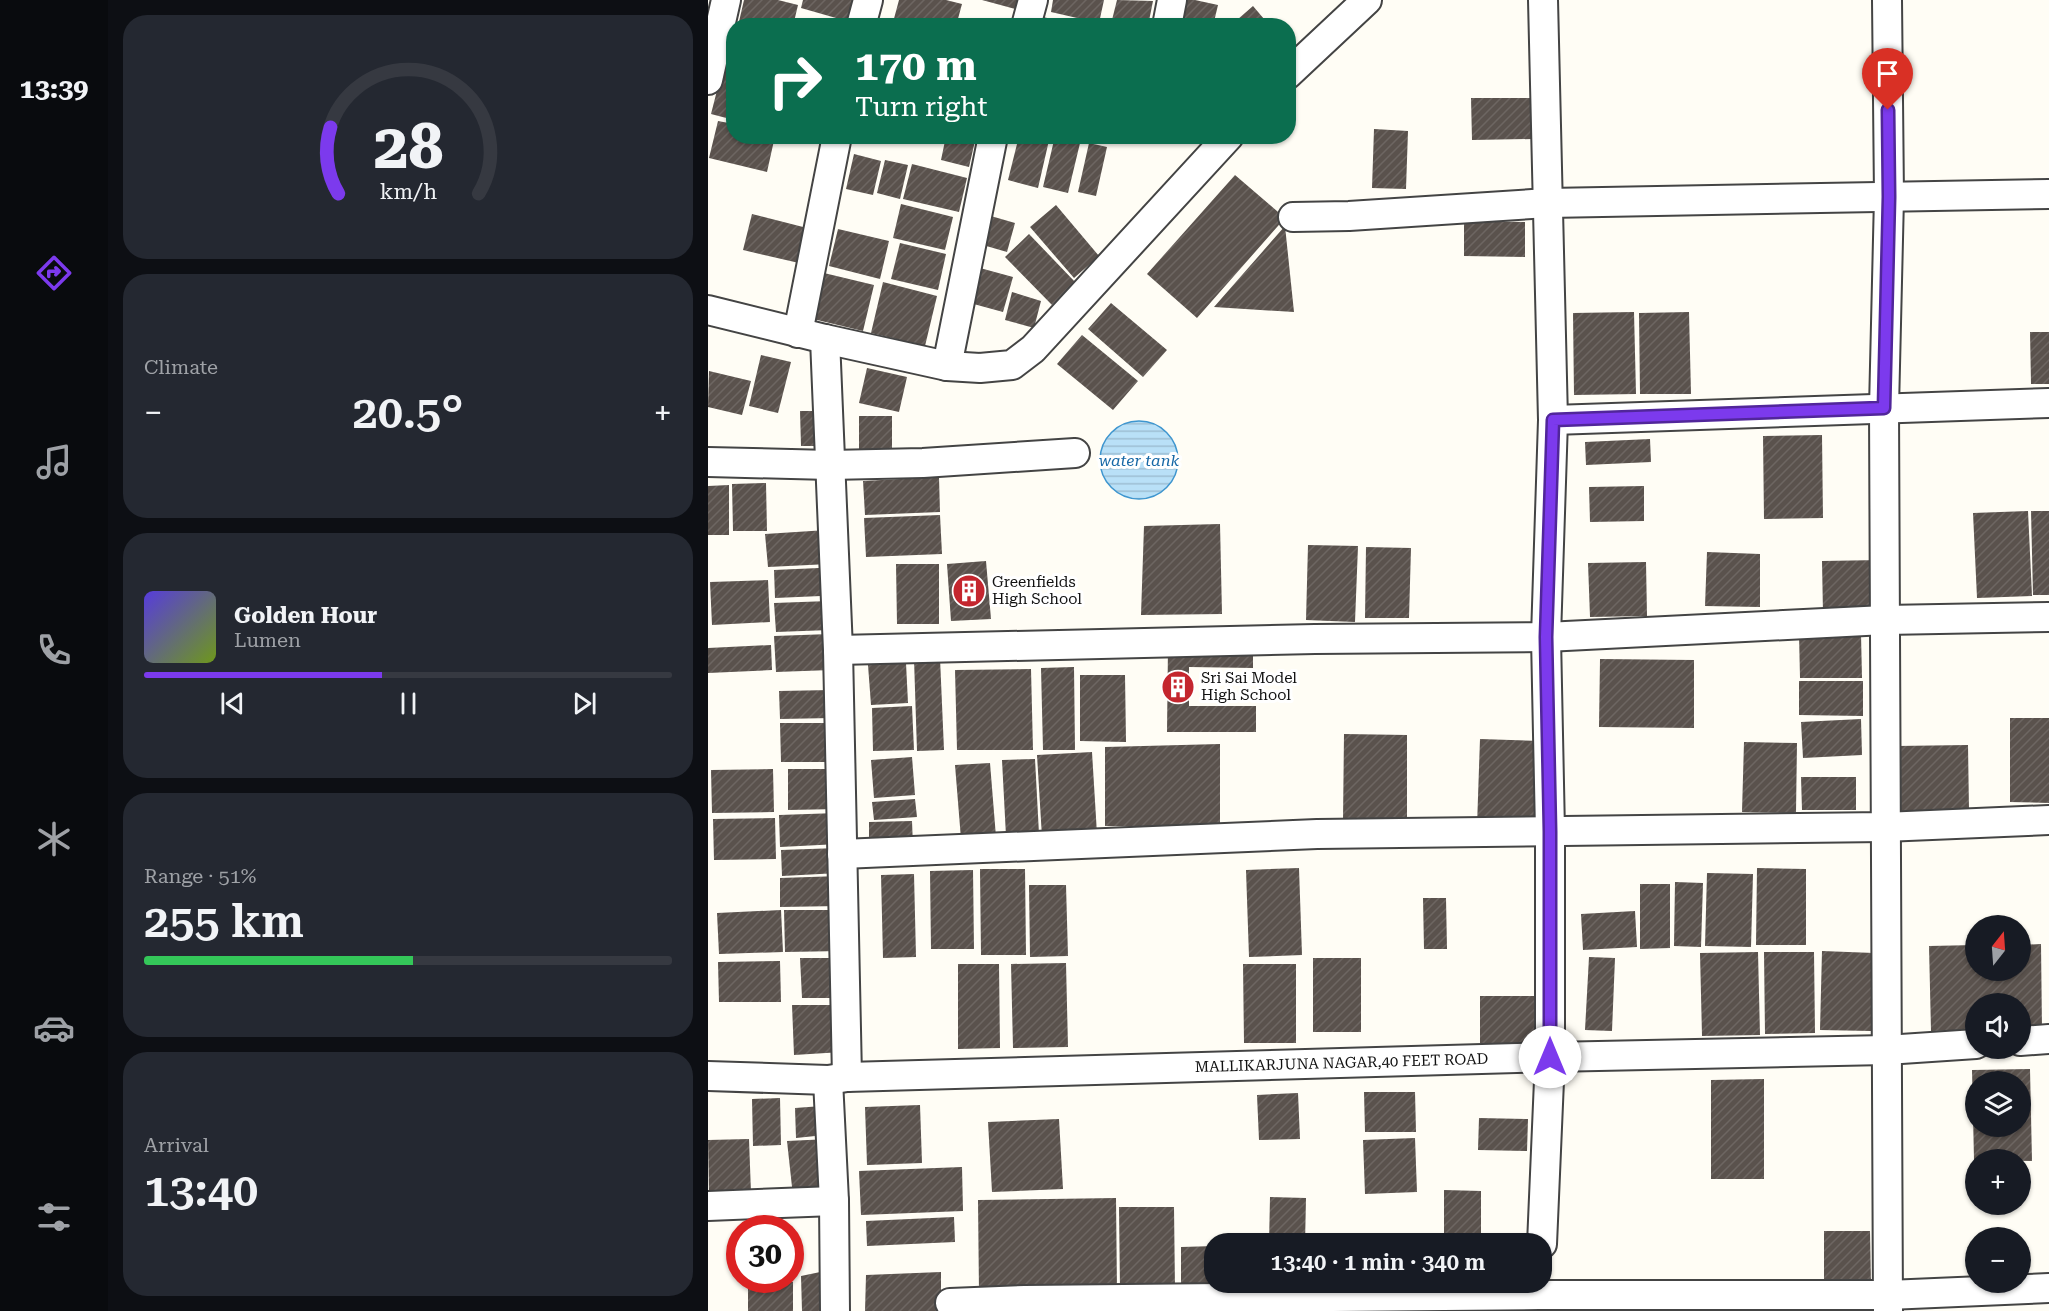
<!DOCTYPE html>
<meta charset="utf-8">
<style>
body{margin:0;font-family:"Roboto Serif",serif;background:#242831;color:#f1f3f6;height:100vh;display:flex;flex-direction:column;font-size:22px;white-space:nowrap}
*{box-sizing:border-box;margin:0}
p{font-size:20px;color:#9ea1a6}
.icon{flex:none;width:33px;height:33px;fill:none;stroke:currentColor;stroke-width:2;stroke-linecap:round;stroke-linejoin:round}
.map{position:relative;flex:1;overflow:hidden}
.panel{display:flex;flex-direction:column;gap:15px;padding:15px;background:#0d0f14;width:600px}
.panel>*{flex:none}
.banner{position:absolute;left:18px;top:18px;width:570px;height:126px;border-radius:24px;box-shadow:0 2px 4px #0004;background:#0b6e4f;color:#fff;overflow:hidden}
.needle{width:39px;rotate:17deg}
.fabs{position:absolute;left:1257px;top:915px;display:grid;gap:12px}
.fabs a{display:grid;place-items:center;width:66px;height:66px;border-radius:50%;background:#171b24;box-shadow:0 2px 4px #0004;font-size:30px}
.speed{position:absolute;left:18px;top:1215px;display:flex;gap:12px;font-size:30px;font-weight:700;text-align:center}
.speed>*{display:grid;place-content:center;width:78px;height:78px;border-radius:50%;background:#171b24;box-shadow:0 2px 4px #0004;line-height:1}
.speed .limit{border:9px solid #d22;background:#fff;color:#111}
.pin{position:absolute;display:grid;place-items:center;width:51px;height:51px;color:#fff;margin:-62px -26px;border-radius:50% 50% 50% 0;rotate:-45deg;box-shadow:0 0 6px #0007}
.pin .icon{rotate:45deg}
.me{position:absolute;width:66px;margin:-33px;rotate:0deg;stroke-linejoin:round;filter:drop-shadow(0 0 4px #0008)}
.turn{display:flex;align-items:center;gap:21px;height:126px;padding:0 30px;font-size:27px}
.turn .icon{width:78px;height:78px;stroke-width:2.5}
.turn b{display:block;font-size:42px;line-height:51px}
.big{font-size:45px;font-weight:600;line-height:1.1}
.panel .tile{flex:1;display:flex;flex-direction:column;justify-content:center;gap:9px;min-width:0;padding:0 21px;border-radius:24px;background:#242831}
.panel .dial{align-items:center;gap:0}
.dial svg{height:156px;overflow:visible;fill:none;stroke:#363941;stroke-width:7;stroke-linecap:round;text-anchor:middle}
.dial text{fill:#f1f3f6;stroke:none}
.song{display:flex;align-items:center;gap:18px}
.cover{width:72px;height:72px;border-radius:9px;background:linear-gradient(135deg,hsl(250 70% 55%),hsl(80 70% 35%))}
.played{height:6px;border-radius:3px;background:linear-gradient(90deg,#7c3aed 45%,#363941 45%)}
.keys{display:flex;justify-content:space-around;direction:ltr}
.heat{display:flex;justify-content:space-between;align-items:center;font-size:33px;direction:ltr}
.charge{height:9px;border-radius:4px;background:linear-gradient(90deg,#34c759 51%,#363941 0)}
.trip{position:absolute;left:496px;top:1233px;width:348px;height:60px;border-radius:24px;background:#171b24;box-shadow:0 2px 4px #0004;font-weight:600;line-height:60px;text-align:center}
main{display:flex;flex:1;min-height:0}
.tab-bar{display:flex;flex-direction:column;width:108px;justify-content:space-around;align-items:center;background:#090b0e;color:#9ea1a6}
.tab-bar .icon{width:42px;height:42px}
.tab-bar .selected{color:#7c3aed}
.tab-bar b{font-size:27px;color:#f1f3f6}
.map>svg:first-child{display:block}
.water{fill:url(#water-rules);stroke:#3f96cf;stroke-width:1.5}
.building{fill:url(#building-hatch);fill-rule:evenodd}
.lines{fill:none;stroke-linecap:round;stroke-linejoin:round}
.minor-casing{stroke:#444;stroke-width:32}
.minor{stroke:#fff;stroke-width:28}
.route-casing{stroke:#51269a;stroke-width:15}
.route{stroke:#7c3aed;stroke-width:10}
.labels{text-anchor:middle;stroke-width:6;stroke-linejoin:round;paint-order:stroke}
.poi-label{font-size:15px;fill:#111;stroke:#fff;text-anchor:start}
.street-label{font-size:15px;fill:#111;stroke:#fff}
.water-label{font-size:16px;font-style:italic;fill:#1768a6;stroke:#fff}
</style>
<main>
<nav class="tab-bar">
<b>13:39</b>
<svg class="icon selected" aria-label="directions" viewBox="0 0 24 24"><path d="M12 3l9 9-9 9-9-9zM9 14v-3h6M13 9l2 2-2 2"/></svg>
<svg class="icon" aria-label="music" viewBox="0 0 24 24"><path d="M9 18V5l10-2v13"/><circle cx="6" cy="18" r="3"/><circle cx="16" cy="16" r="3"/></svg>
<svg class="icon" aria-label="phone" viewBox="0 0 24 24"><path d="M5 4h4l2 5-3 2q2 4 5 5l2-3 5 2v4C11 20 4 13 5 4z"/></svg>
<svg class="icon" aria-label="climate" viewBox="0 0 24 24"><path d="M12 3v18M4 7l16 10M4 17L20 7"/></svg>
<svg class="icon" aria-label="car" viewBox="0 0 24 24"><path d="M5 17H2v-5l4-1 3-4h7l3 4 3 1v5h-3M9 17h6M6 11h13"/><circle cx="7" cy="17" r="2"/><circle cx="17" cy="17" r="2"/></svg>
<svg class="icon" aria-label="filters" viewBox="0 0 24 24"><path d="M4 7h16M4 17h16"/><circle cx="9" cy="7" r="2"/><circle cx="15" cy="17" r="2"/></svg>
</nav>
<section class="panel">
<div class="tile dial"><svg viewBox="0 0 100 80">
<path d="M14 69A42 42 0 1 1 86 69"/>
<path d="M14 69A42 42 0 0 1 10 35" stroke="#7c3aed"/>
<text x="50" y="56" font-size="32" font-weight="700">28</text>
<text x="50" y="72" font-size="11">km/h</text>
</svg></div>
<div class="tile"><p>Climate</p>
<div class="heat"><a>−</a><b class="big">20.5°</b><a>+</a></div>
</div>
<div class="tile">
<div class="song"><i class="cover"></i><div><b>Golden Hour</b><p>Lumen</p></div></div>
<div class="played"></div>
<div class="keys"><svg class="icon" aria-label="previous" viewBox="0 0 24 24"><path d="M18 5L8 12l10 7zM5 5v14"/></svg><svg class="icon" aria-label="pause" viewBox="0 0 24 24"><path d="M8 5v14M16 5v14"/></svg><svg class="icon" aria-label="next" viewBox="0 0 24 24"><path d="M6 5l10 7-10 7zM19 5v14"/></svg></div>
</div>
<div class="tile"><p>Range · 51%</p><b class="big">255 km</b><div class="charge"></div></div>
<div class="tile"><p>Arrival</p><b class="big">13:40</b></div>
</section>
<div class="map">
<svg width="1341" height="1311" viewBox="0 0 1341 1311">
<defs>
<pattern id="water-rules" width="6" height="5" patternUnits="userSpaceOnUse" patternTransform="scale(1.5)"><rect width="6" height="5" fill="#b9e0f7"/><path d="M0 2.5h6" fill="none" stroke="#9ebfd3"/></pattern>
<pattern id="building-hatch" width="6" height="6" patternUnits="userSpaceOnUse" patternTransform="scale(1.5)"><rect width="6" height="6" fill="#5a524d"/><path d="M-1 1l2-2M0 6l6-6M5 7l2-2" fill="none" stroke="#6d6662"/></pattern>
</defs>
<rect width="100%" height="100%" fill="#fffdf5"/>
<!-- water -->
<path class="water" d="M392 460a39 39 0 1 1 78 0a39 39 0 1 1-78 0Z"/>
<!-- building -->
<path class="building" d="M36,0H70L90,5L85,26H30Z
M95,0H155L149,24L93,8Z
M191,0H238L254,4L248,26H184Z
M274,0H318L315,11Z
M345,0H396L391,23L343,12Z
M409,0L445,1L440,26L403,24Z
M476,0H487L510,5L505,26H471Z
M545,6L562,26H522Z
M335,17L368,25V26H333Z
M16,63L26,65V120L3,114Z
M763,98H823L824,139L764,140Z
M10,121L26,124V136H67L59,172L1,158Z
M666,129L700,131L698,189L664,188Z
M238,136H249L267,141L261,167L233,160Z
M311,136H342L330,188L300,180Z
M347,136L373,139L360,193L335,187Z
M381,143L399,147L388,196L370,192Z
M146,154L173,161L165,195L138,189Z
M177,160L200,165L192,199L169,193Z
M204,164L259,178L251,212L195,199Z
M527,175L577,218L489,318L439,274Z
M193,204L245,217L237,250L185,238Z
M348,205L391,256L366,278L322,227Z
M44,214L99,228L91,263L35,250Z
M276,214L307,223L299,252L268,243Z
M756,221L817,222V257L756,256Z
M577,226L586,312L506,307Z
M130,229L181,241L172,279L121,266Z
M321,234L368,283L344,305L297,257Z
M192,243L238,254L230,290L183,279Z
M272,268L305,277L295,312L262,303Z
M116,273L166,285L155,331L105,319Z
M175,282L229,296L217,346L163,333Z
M304,292L333,301L326,328L297,320Z
M403,303L459,350L435,377L380,329Z
M926,312L928,394L866,395L865,313Z
M981,312L983,394H932L931,313Z
M1322,332H1341V384H1323Z
M374,335L430,381L405,410L349,364Z
M53,355L83,362L70,413L41,406Z
M159,368L199,377L191,412L151,403Z
M1,371L43,381L34,415L0,407Z
M92,411H115V446H93Z
M151,416H184V455L151,454Z
M1114,435L1115,518L1056,519L1055,436Z
M942,439L943,462L878,465L877,442Z
M231,477L232,512L157,515L155,481Z
M58,483L59,531H25L24,484Z
M21,485V535H0V486Z
M936,486V521L882,522L881,487Z
M1320,511L1324,596L1269,598L1265,513Z
M1323,511H1341V595H1325Z
M232,515L234,554L158,557L156,518Z
M512,524L514,614L433,615L436,526Z
M119,530L121,564L60,567L57,534Z
M600,545L650,546L647,622L598,620Z
M658,547L703,548L701,618H657Z
M999,552L1052,554V607L997,606Z
M1173,560L1174,614H1115L1114,561Z
M278,561L283,619L243,621L239,564Z
M938,562L939,616L882,617L880,563Z
M188,564H231V624H189Z
M111,568L113,596L67,598L66,570Z
M60,580L62,622L4,625L2,582Z
M121,601L122,630L68,632L66,603Z
M122,634L123,670L68,672L66,636Z
M1091,634H1153L1154,678H1092Z
M63,645L64,670L0,673V648Z
M460,646H545V668L481,667V706H548V732H459Z
M232,658L236,750L209,751L206,659Z
M892,659L986,660V728L891,727Z
M198,663L200,703L163,705L160,665Z
M366,667L367,750H335L333,668Z
M323,669L325,750H249L247,670Z
M372,675H417L418,742L372,741Z
M1091,681H1155V716L1091,715Z
M124,690V718L72,719L71,691Z
M204,706L206,750L165,751L164,708Z
M1302,718H1341V803L1302,802Z
M1153,719L1154,755L1095,758L1093,722Z
M72,723H128L127,762H73Z
M636,734L699,735V822L635,821Z
M772,739L832,741L828,828L769,826Z
M1036,742L1089,743L1088,813L1034,812Z
M512,744V828L397,826V747Z
M1260,745L1261,810L1189,811L1188,746Z
M384,752L389,834L334,837L329,755Z
M204,757L207,795L166,798L163,760Z
M327,759L331,834L298,836L294,760Z
M282,763L288,837L253,839L247,765Z
M65,769L66,812L4,813L3,770Z
M80,769H131V809L80,810Z
M1093,777H1148V810H1094Z
M207,799L209,817L166,820L164,802Z
M129,813L131,844L72,847L71,815Z
M67,818L68,859L6,860L5,819Z
M204,821L205,846L161,847V822Z
M130,848L131,873L74,876L73,850Z
M591,868L594,955L541,957L538,870Z
M1049,868L1098,869V945H1048Z
M272,869H317L318,955H273Z
M265,870L266,949H223L222,871Z
M999,873L1045,874L1043,947L997,946Z
M206,874L208,957L175,958L173,875Z
M132,876V906L72,907V878Z
M967,882L995,883L993,947L966,946Z
M932,884H962V948L932,949Z
M321,885H358L360,956L322,957Z
M715,898H738L739,949H716Z
M73,910L75,952L11,954L9,913Z
M76,910H133L134,951L77,952Z
M927,911L929,947L875,950L873,914Z
M1333,944L1334,1029L1312,1030V1004H1268V1030L1223,1031L1221,946L1268,945V970H1312V945Z
M1114,951L1166,953L1163,1031L1112,1030Z
M1050,952L1052,1035L994,1036L992,953Z
M1056,952H1106L1107,1033L1057,1034Z
M881,957L907,958L904,1031L877,1030Z
M92,958H132L134,998H94Z
M605,958H653V1032H605Z
M72,961L73,1002H11L10,962Z
M358,963L360,1047L305,1048L303,964Z
M250,964H291L292,1048L250,1049Z
M535,964H588V1043H536Z
M772,996H828L829,1043H772Z
M84,1005H133L134,1052L86,1055Z
M1322,1069L1324,1161L1266,1160L1264,1070ZM1268,1082H1312V1126H1268Z
M1056,1079V1179H1003V1080Z
M656,1092H707L708,1132H657Z
M590,1093L592,1139L551,1140L549,1095Z
M72,1098L73,1145L45,1146L44,1099Z
M212,1105L214,1163L159,1165L157,1107Z
M114,1106L117,1135L88,1138L87,1108Z
M771,1118L820,1119L819,1151L770,1150Z
M351,1119L355,1189L284,1192L280,1122Z
M707,1138L709,1192L657,1194L655,1140Z
M41,1139L43,1193L1,1194L0,1140Z
M121,1139L119,1196H85L79,1141Z
M254,1167L255,1211L153,1215L151,1171Z
M736,1190L773,1191V1244H736Z
M562,1197L598,1198L597,1244H561Z
M408,1198L409,1291L271,1293L270,1200Z
M411,1207H466L467,1290H412Z
M246,1217L247,1242L159,1246L158,1221Z
M82,1229H87L88,1277H82Z
M1116,1231H1162L1163,1284H1116Z
M507,1246V1282H513V1289H473V1247Z
M117,1271L119,1311H94L93,1276Z
M233,1272V1311H157L158,1275Z
M40,1282H85V1311H40Z"/>
<g class="lines">
<defs>
<g id="minor">
<path d="M1179,0L1181,197L1176,408L1180,1311"/>
<path d="M153,26L160,0"/>
<path d="M318,26L325,0"/>
<path d="M459,26L464,0"/>
<path d="M580,74L659,0"/>
<path d="M0,80L18,0"/>
<path d="M585,217L641,216L840,203L1341,194"/>
<path d="M0,310L117,339L239,366L272,368L304,365L325,349L521,136"/>
<path d="M90,333L129,136"/>
<path d="M117,339L130,650L139,1077"/>
<path d="M239,366L285,136"/>
<path d="M845,420L1341,403"/>
<path d="M0,462L122,465L215,463L367,453"/>
<path d="M130,650L607,639L838,637L1177,620L1341,617"/>
<path d="M134,854L609,834L1176,827L1341,820"/>
<path d="M1312,1041L1341,1039"/>
<path id="s1" d="M0,1076L120,1080L139,1077L842,1057L1178,1050L1268,1044"/>
<path d="M120,1080L126,1201L127,1311"/>
<path d="M0,1206L126,1201"/>
<path d="M834,1244L842,1057V832L838,637L845,420L835,0"/>
<path d="M242,1303L317,1300L831,1295H1180L1341,1288"/>
</g>
</defs>
<!-- minor casing -->
<use href="#minor" class="minor-casing"/>
<!-- minor -->
<use href="#minor" class="minor"/>
</g>
<g class="lines">
<defs>
<path id="route" d="M842,1057V832L838,637L845,420L1176,408L1181,197L1180,110"/>
</defs>
<!-- route casing -->
<use href="#route" class="route-casing"/>
<!-- route -->
<use href="#route" class="route"/>
</g>
<!-- icons -->
<defs>
<symbol id="building-disc" viewBox="-11 -11 22 22"><circle r="9.5" fill="#c4262e" stroke="#fff"/><path d="M-4-6H4V6H1V3H-1V6H-4ZM-2.5-4.3h1.7v1.8h-1.7ZM.8-4.3h1.7v1.8H.8ZM-2.5-1h1.7V.8h-1.7ZM.8-1h1.7V.8H.8Z" fill="#fff"/></symbol>
</defs>
<g fill-rule="evenodd">
<use href="#building-disc" x="242" y="572" width="38" height="38"/>
<use href="#building-disc" x="451" y="668" width="38" height="38"/>
</g>
<g class="labels">
<!-- poi labels -->
<g class="poi-label">
<text x="284" y="587">Greenfields<tspan x="284" dy="17">High School</tspan></text>
<text x="493" y="683">Sri Sai Model<tspan x="493" dy="17">High School</tspan></text>
</g>
<!-- street labels -->
<g class="street-label">
<text dy="5" stroke="none"><textPath href="#s1" startOffset="634">MALLIKARJUNA NAGAR,40 FEET ROAD</textPath></text>
</g>
<!-- water labels -->
<g class="water-label">
<text x="431" y="466">water tank</text>
</g>
</g>
</svg>
<div class="fabs">
<a><svg class="needle" viewBox="-14 -14 28 28"><path d="M0-13l5 13h-10z" fill="#e53935"/><path d="M0 13l5-13h-10z" fill="#9ea1a6"/></svg></a>
<a><svg class="icon" aria-label="sound" viewBox="0 0 24 24"><path d="M4 9h4l5-4v14l-5-4H4zM17 9q2 3 0 6"/></svg></a>
<a><svg class="icon" aria-label="layers" viewBox="0 0 24 24"><path d="M12 4l9 5-9 5-9-5zM3 14l9 5 9-5"/></svg></a>
<a>+</a>
<a>−</a>
</div>
<div class="speed"><div class="limit">30</div></div>
<div class="pin" style="left:1180px;top:110px;background:#d93025"><svg class="icon" aria-label="arrive" viewBox="0 0 24 24"><path d="M6 21V4h12l-3 4 3 4H6"/></svg></div>
<svg class="me" style="left:842px;top:1057px" viewBox="-20 -20 40 40"><circle r="19" fill="#fff"/><path d="M0-13L10 11 0 6-10 11z" fill="#7c3aed"/></svg>
<div class="trip">13:40 · 1 min · 340 m</div>
<div class="banner">
<div class="turn"><svg class="icon" aria-label="right" viewBox="0 0 24 24"><path d="M7 20v-9h11M14 6l5 5-5 5"/></svg><div><b>170 m</b>Turn right</div></div>
</div>
</div>
</main>
